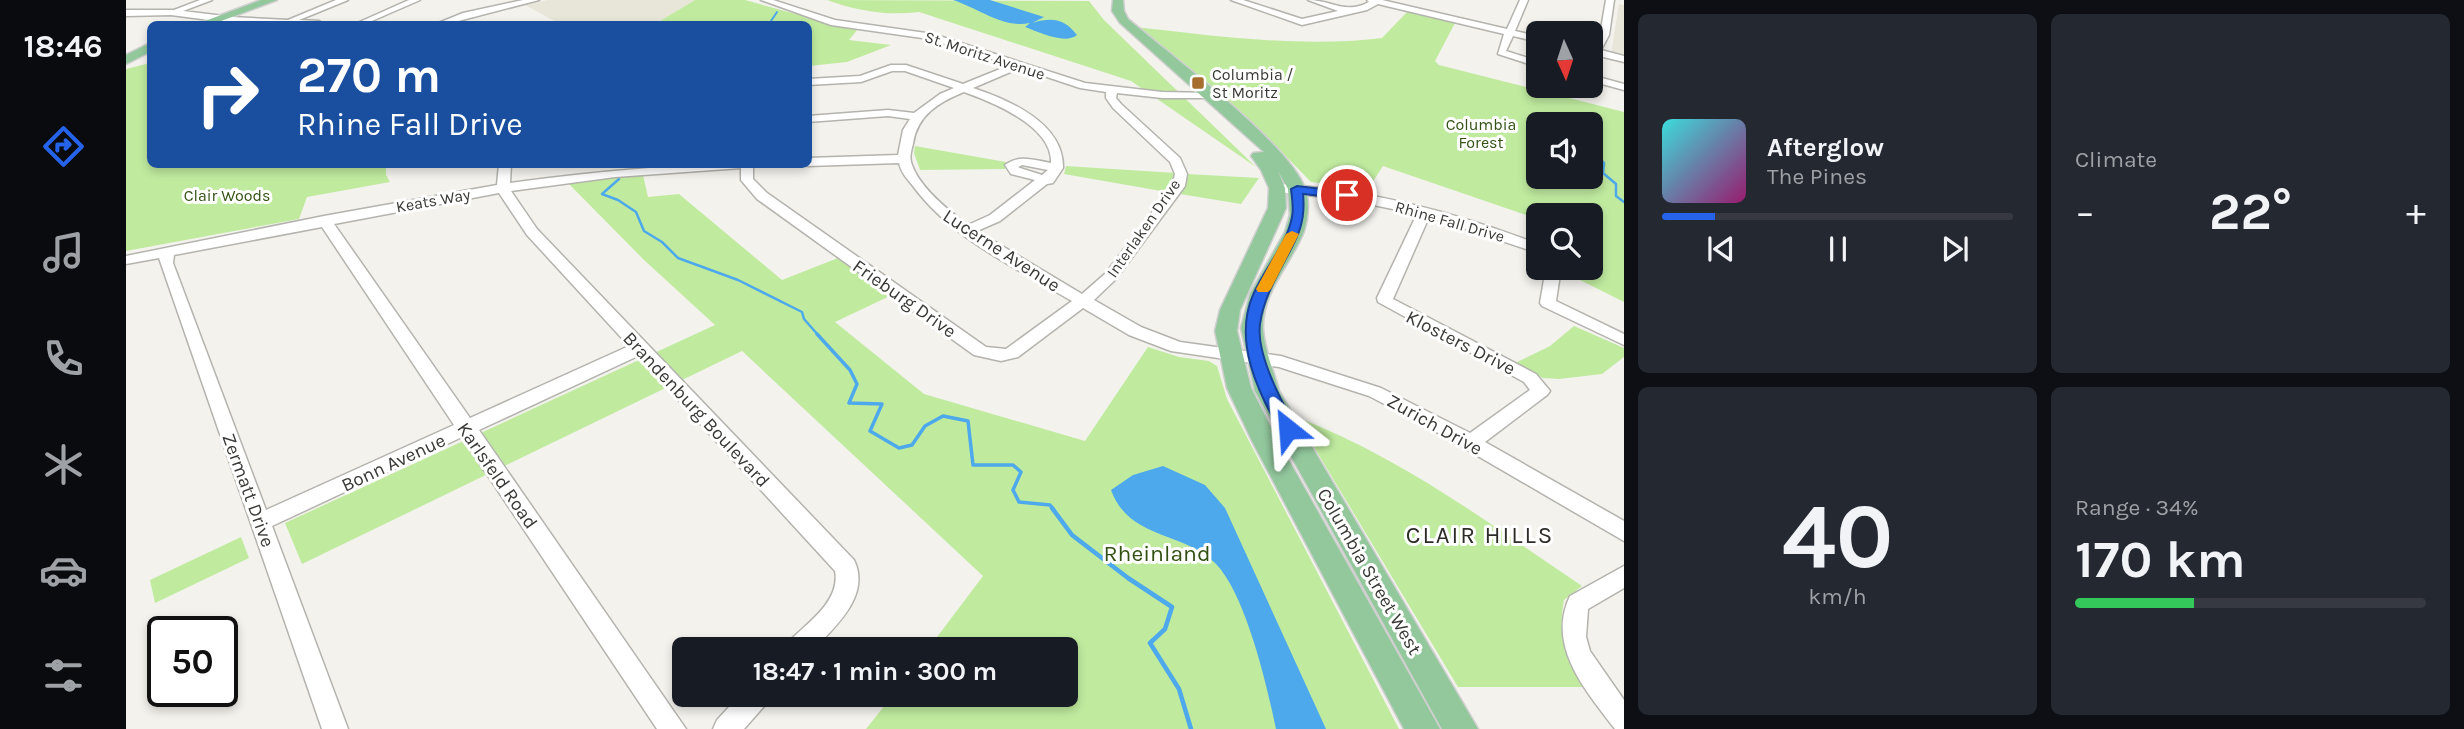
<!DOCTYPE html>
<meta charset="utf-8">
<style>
body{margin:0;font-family:Karla,sans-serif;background:#242831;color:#f1f3f6;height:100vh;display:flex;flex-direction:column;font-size:26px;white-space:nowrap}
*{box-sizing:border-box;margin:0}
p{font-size:23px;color:#9ea1a6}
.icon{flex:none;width:38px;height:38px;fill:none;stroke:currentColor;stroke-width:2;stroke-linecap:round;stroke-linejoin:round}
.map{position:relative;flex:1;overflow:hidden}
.drawer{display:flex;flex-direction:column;gap:14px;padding:14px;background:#0d0f14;width:840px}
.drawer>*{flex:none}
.guide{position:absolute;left:21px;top:21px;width:665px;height:147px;border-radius:10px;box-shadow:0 4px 10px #0003;background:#1a4fa0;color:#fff;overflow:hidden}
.needle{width:46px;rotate:177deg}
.buttons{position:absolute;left:1400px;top:21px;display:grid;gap:14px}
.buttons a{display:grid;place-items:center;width:77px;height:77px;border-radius:10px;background:#171b24;box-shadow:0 4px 10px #0003;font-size:35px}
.speed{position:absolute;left:21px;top:616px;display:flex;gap:14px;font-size:35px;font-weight:700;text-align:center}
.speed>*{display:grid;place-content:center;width:91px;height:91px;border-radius:50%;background:#171b24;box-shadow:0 4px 10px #0003;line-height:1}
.speed .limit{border:4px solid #111;border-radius:10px;background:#fff;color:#111}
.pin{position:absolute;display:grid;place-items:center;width:60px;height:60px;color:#fff;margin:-30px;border:4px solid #fff;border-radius:50%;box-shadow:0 2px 7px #0007}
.me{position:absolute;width:77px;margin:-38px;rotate:332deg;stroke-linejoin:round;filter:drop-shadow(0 0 5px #0008)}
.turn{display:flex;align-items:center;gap:24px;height:147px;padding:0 35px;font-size:32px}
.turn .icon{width:91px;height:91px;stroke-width:2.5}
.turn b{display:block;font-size:49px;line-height:60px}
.big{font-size:52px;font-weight:700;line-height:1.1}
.drawer .tile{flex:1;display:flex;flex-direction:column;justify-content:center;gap:10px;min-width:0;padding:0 24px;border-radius:10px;background:#242831}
.drawer .dial{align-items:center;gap:0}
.dial b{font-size:91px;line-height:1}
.song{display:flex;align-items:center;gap:21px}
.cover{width:84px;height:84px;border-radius:10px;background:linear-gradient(135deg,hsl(180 70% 55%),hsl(320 70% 35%))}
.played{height:7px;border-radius:4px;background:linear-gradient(90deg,#2563eb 15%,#363941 15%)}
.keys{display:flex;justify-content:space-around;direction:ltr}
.heat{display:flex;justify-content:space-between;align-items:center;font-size:38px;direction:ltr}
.charge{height:10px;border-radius:5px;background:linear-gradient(90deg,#34c759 34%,#363941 0)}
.drawer .tiles{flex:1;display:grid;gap:14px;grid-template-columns:repeat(2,1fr)}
.trip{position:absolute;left:546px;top:637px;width:406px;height:70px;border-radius:10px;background:#171b24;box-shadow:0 4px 10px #0003;font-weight:700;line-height:70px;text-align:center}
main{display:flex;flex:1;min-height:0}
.menu{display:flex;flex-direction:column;width:126px;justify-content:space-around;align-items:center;background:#090b0e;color:#9ea1a6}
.menu .icon{width:49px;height:49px}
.menu .selected{color:#2563eb}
.menu b{font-size:32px;color:#f1f3f6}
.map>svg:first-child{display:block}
.built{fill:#e8e5d9}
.green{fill:#c0eb9f;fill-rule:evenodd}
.water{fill:#4da9eb}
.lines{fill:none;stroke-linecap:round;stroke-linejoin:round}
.stream-far3{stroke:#4da9eb;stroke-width:2}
.stream-far2{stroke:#4da9eb;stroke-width:2.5}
.stream-far1{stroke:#4da9eb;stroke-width:3.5}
.stream{stroke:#4da9eb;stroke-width:4.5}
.minor-casing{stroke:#b4b3ae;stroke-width:3}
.major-casing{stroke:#cfcfcf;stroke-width:3}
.minor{fill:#fff;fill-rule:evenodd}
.major{fill:#93c89d;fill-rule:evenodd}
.route{fill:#2563eb;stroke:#184099;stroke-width:2}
.slow{fill:#f59e0b}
.poi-dot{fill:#a66d2c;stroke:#fff;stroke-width:2.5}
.labels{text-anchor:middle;stroke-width:6;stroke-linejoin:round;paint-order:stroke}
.far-street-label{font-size:16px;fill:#393937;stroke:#fff}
.far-poi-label{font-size:16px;fill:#393937;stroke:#fff;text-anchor:start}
.far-park-label{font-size:16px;fill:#325113;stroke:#fff}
.street-label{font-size:19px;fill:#393937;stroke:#fff}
.near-park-label{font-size:23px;fill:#325113;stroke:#fff}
.near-neighbourhood-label{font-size:24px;letter-spacing:2px;fill:#2d2c28;stroke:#fff}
</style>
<main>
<nav class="menu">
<b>18:46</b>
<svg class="icon selected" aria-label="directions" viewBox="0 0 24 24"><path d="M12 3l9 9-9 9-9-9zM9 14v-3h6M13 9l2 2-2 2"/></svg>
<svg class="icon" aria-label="music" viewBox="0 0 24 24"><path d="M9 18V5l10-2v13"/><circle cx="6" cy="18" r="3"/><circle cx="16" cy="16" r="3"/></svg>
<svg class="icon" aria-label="phone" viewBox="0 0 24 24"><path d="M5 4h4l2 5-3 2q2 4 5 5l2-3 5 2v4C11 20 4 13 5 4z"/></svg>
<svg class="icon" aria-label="climate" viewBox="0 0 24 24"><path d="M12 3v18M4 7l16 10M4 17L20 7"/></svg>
<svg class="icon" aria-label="car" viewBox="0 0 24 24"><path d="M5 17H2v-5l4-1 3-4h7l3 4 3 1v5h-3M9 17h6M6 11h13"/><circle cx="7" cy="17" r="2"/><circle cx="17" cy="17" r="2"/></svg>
<svg class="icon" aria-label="filters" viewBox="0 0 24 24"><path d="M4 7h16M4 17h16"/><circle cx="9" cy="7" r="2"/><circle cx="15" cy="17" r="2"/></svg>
</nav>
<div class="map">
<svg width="1498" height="729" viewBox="0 0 1498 729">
<rect width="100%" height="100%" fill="#f3f2ed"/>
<!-- built -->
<path class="built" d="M422,0H569L529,24H434L399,5Z
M1493,4L1498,5V57L1485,54Z"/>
<!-- green -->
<path class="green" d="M569,0H619L717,27L732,29L723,40L765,45L721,62L683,66L682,24H529Z
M701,0L963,1L978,20L1130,167L1005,81L793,12C761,16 731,11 701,0Z
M1281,12L1329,23L1309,61L1313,65L1498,112V302L1448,277L1449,268H1465V215H1412V219L1257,166L1242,189L1185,182L1146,142L1010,27C1090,36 1175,48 1256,38ZM1412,124H1465V177H1412Z
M24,63V164L260,165V175L264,182L181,197L173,219L0,251V69Z
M789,146L880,162L879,169L794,170L788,153Z
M940,166L1050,173L1041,192L938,174Z
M1061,174L1133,178L1115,204L1054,194L1061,182Z
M517,175L522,197L553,194L656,280L712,258L766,295L709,322L798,394L959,441L1022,347L1053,357L1083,361L1091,366L1101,399L1273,729H740L767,695H940V649H802L857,576L616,351L176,564L159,523L589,325L518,260L442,183Z
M1448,326L1498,348V357L1476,374L1433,379L1417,378L1389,363L1424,346Z
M1170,417C1275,457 1364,524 1456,586L1438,600C1431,638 1441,654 1459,687H1332Z
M115,537L123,558L29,603L24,580Z"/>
<!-- water -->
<path class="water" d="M827,0H864L918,17L906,23C929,16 940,21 951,35C939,45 913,32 899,27L904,23C878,29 852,8 827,0Z
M1037,466L1079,485L1099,508L1200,729H1150C1141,686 1120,595 1090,564C1058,531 1003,540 985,490L1007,475Z"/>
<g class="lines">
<!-- stream-far3 -->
<path class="stream-far3" d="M643,24L651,12"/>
<!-- stream-far2 -->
<path class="stream-far2" d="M1465,149L1469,153
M1473,158L1478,163L1477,173L1490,184V196L1498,202
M493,179L476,194L492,200L510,212L518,231L536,242L552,258L612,280L676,312L678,319L693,336"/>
<!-- stream-far1 -->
<path class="stream-far1" d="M691,334L724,370L731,384L723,403L756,404L744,431L773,448L786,445L799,426L817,416L842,421L847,465H887L895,472L887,490L893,502L924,505L928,510"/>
<!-- stream -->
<path class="stream" d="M926,508L946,535L1002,578L1046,607L1039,629L1024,643L1053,689L1065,729"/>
<defs>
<path id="minor" d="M74,0H86L57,11L106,17L162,20L210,0H222L173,20L193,21L197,24L106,23L45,15L0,16V10H48Z
M283,0H294L239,24H229Z
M397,0H413L321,24H310L337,13Z
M635,0H647L709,20L807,34L959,83L1036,92L1085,93L1086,95L1081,98H1036L991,93L990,98L995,104L1054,158L1061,174L1059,186L990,279L968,300L1015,327L1054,342L1155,356L1255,388L1344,433L1404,390L1398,382L1252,302L1251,298L1291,214L1218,199L1151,192L1144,188C1152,182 1165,185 1175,186C1257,193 1336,215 1412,244V253L1303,217L1267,299L1410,374L1424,391L1421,395L1359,442L1498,521V541L1295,423L1243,396L1153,367L1045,351L1003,335L957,308L892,357L875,361L848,355L631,199L615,180V168L489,177L385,191L411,229L728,560C745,595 710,626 688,649H660L663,641C682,623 715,600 709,571L512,356L353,430L560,729H531L336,437L146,526L222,729H196L33,258L0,264V256L198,216L371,185L373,164H385L384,183C465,172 545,164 627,164V179L641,193L860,347L880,349L946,301C890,268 826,239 787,186C781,179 775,172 773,163L682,166L678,164H682V158L772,155L777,130L784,119L762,116L682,122V116L762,110L788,113L814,94L828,88L779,71H766L735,82L682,85V79L734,76L765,65H780L837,84L884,65L803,39L705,25ZM894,68L954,88L980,92V98L987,108L1044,162L1049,174L1046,186L980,273L956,294L851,231L874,221L921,184L927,183L937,168C938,123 883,100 847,88ZM838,92C866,102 927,126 925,163C908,160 893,154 879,165L885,174L909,180L864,215L842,225C823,211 794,188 786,165C783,158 785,151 787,144C791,115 813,102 838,92ZM896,165L922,170L916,175L894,168L892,167ZM373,193L401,235L503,346L344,418L208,224ZM196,227L328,425L140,510L47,263L48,255Z
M1105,0H1117L1176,19L1212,11L1182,0C1206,0 1219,15 1243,2L1241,0H1256L1381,29L1394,0H1402L1389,31L1412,36V42L1387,36L1380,51L1412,61V67L1372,54L1378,34L1252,4L1241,10L1176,25Z
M1480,0H1488L1483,35L1475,50L1498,56V62L1465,54V48L1474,35Z
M1465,75L1498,84V90L1465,81Z
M1420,268H1435L1430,301L1498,334V345L1416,306L1414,303Z
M1498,566V588L1462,609L1460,637L1464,651L1498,700V729H1489C1460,691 1420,646 1444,596Z
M614,695H644L640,704L618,729H587L591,720Z"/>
<path id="major" d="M135,0H151L87,24H71Z
M987,0H997L998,11L1002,19C1042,53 1165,145 1179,189C1184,201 1182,218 1178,231C1166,263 1135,292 1137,329C1138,349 1148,372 1153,391L1352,729H1316L1129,391L1115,328L1124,294L1159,232L1164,215L1162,189L1152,171L1159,188L1160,208L1114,310L1111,331L1125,388L1152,441L1314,729H1278L1126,441L1101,388L1089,331L1094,310L1142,208L1143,188L1135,170L1125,156L1127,153L1138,152L994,23L986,11Z
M24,43V52L0,64V55Z"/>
</defs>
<!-- minor casing -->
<use href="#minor" class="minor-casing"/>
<!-- major casing -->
<use href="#major" class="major-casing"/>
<!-- minor -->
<use href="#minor" class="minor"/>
<!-- major -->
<use href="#major" class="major"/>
</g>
<!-- route -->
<path class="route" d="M1171,186L1221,192L1227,195L1221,199L1177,194C1180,224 1171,238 1157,264C1147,283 1137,302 1134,324C1130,354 1156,403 1171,429L1162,435L1156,434C1132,393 1107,341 1127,295C1138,268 1161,245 1166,217C1168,208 1166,198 1165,189Z"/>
<!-- slow -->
<path class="slow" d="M1166,231L1173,234L1145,289L1142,292H1132L1130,289L1160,234Z"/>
<!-- markers -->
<rect class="poi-dot" x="1065" y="76" width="14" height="14" rx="3.5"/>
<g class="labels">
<!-- far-street labels -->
<g class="far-street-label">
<text transform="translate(859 55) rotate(18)" y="6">St. Moritz Avenue</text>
<text transform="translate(307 200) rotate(-10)" y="6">Keats Way</text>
<text transform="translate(1324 221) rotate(16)" y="6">Rhine Fall Drive</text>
<text transform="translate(1017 228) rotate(-55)" y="6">Interlaken Drive</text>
</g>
<!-- far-poi labels -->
<g class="far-poi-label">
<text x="1086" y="80">Columbia /<tspan x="1086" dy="18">St Moritz</tspan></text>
</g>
<!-- far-park labels -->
<g class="far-park-label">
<text x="1355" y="130">Columbia<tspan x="1355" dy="18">Forest</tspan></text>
<text x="101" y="201">Clair Woods</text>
</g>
<!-- street labels -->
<g class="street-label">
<text transform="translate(876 250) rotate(33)" y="7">Lucerne Avenue</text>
<text transform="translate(779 298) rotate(35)" y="7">Frieburg Drive</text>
<text transform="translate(1335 342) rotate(27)" y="7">Klosters Drive</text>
<text transform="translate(571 409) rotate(47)" y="7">Brandenburg Boulevard</text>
<text transform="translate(1309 424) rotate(29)" y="7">Zurich Drive</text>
<text transform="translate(267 462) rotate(-25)" y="7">Bonn Avenue</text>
<text transform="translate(372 475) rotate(55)" y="7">Karlsfeld Road</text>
<text transform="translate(123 490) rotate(70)" y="7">Zermatt Drive</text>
<text transform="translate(1244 571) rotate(60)" y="7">Columbia Street West</text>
</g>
<!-- near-park labels -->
<g class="near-park-label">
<text x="1031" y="561">Rheinland</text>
</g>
<!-- near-neighbourhood labels -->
<g class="near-neighbourhood-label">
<text x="1354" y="543">CLAIR HILLS</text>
</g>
</g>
</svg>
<div class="buttons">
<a><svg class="needle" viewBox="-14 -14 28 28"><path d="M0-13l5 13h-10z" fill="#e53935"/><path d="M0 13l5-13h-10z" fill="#9ea1a6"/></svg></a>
<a><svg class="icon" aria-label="sound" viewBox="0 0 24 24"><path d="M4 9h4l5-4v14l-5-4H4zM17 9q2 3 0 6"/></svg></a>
<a><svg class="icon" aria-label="search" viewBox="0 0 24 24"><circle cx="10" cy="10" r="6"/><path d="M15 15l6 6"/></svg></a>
</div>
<div class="speed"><div class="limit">50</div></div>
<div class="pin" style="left:1221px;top:195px;background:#d93025"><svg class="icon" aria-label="arrive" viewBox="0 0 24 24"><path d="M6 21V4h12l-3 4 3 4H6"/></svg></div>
<svg class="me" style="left:1162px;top:429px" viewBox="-20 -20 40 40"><path d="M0-17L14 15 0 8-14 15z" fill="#2563eb" stroke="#fff" stroke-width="4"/></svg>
<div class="trip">18:47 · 1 min · 300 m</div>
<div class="guide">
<div class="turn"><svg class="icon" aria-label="right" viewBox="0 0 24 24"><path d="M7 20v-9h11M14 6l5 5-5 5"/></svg><div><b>270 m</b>Rhine Fall Drive</div></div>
</div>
</div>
<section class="drawer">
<div class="tiles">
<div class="tile">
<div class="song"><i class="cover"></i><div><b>Afterglow</b><p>The Pines</p></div></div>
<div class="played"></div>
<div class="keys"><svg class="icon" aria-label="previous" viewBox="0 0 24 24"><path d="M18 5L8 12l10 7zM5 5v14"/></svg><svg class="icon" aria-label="pause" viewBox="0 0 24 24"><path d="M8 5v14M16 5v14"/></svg><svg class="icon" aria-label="next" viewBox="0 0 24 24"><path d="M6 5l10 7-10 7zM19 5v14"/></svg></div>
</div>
<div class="tile"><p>Climate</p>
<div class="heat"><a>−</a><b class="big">22°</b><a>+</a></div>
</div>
<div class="tile dial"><b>40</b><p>km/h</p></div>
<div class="tile"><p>Range · 34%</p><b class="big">170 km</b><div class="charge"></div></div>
</div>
</section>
</main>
